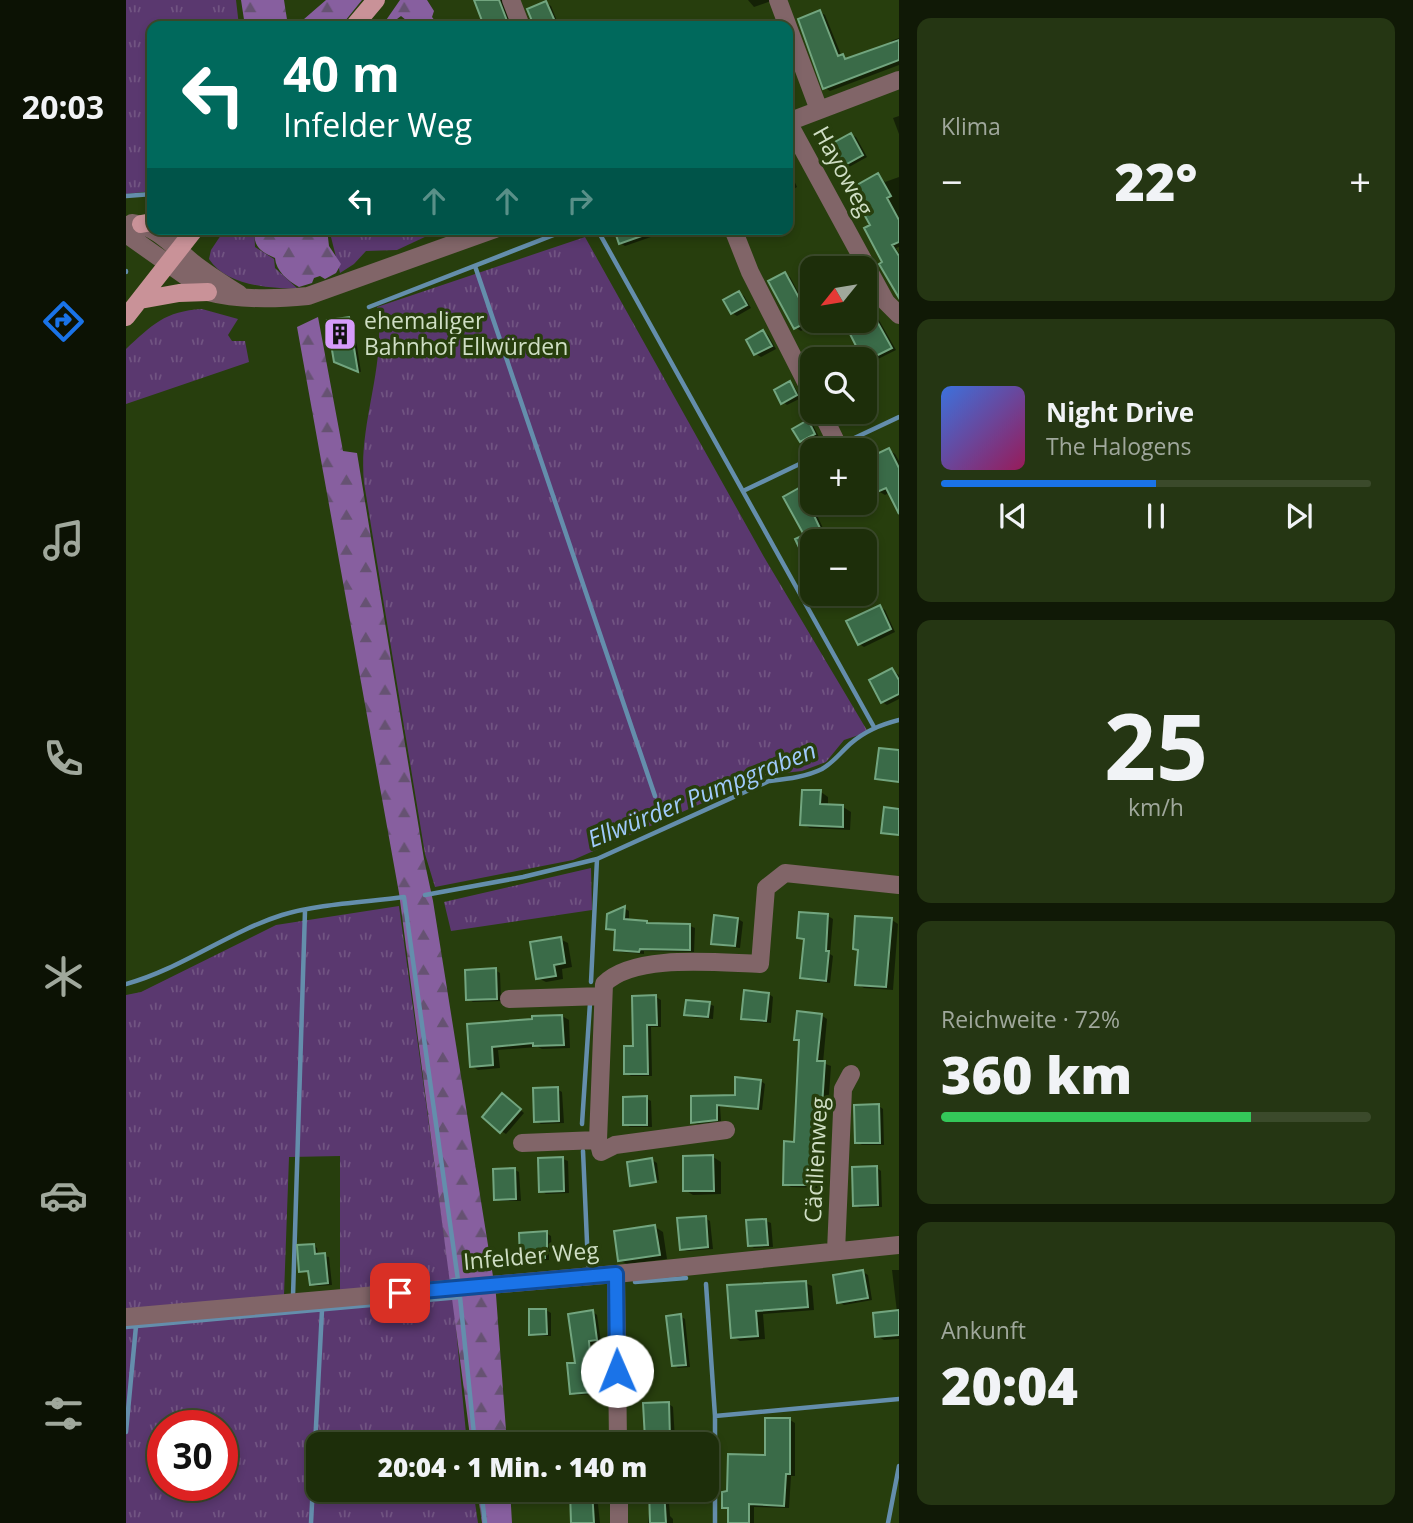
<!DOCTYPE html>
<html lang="de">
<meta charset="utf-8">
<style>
body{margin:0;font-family:"Open Sans",sans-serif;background:#253613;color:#f1f3f6;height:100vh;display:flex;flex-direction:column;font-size:26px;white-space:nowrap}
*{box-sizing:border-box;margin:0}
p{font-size:23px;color:#a0a89c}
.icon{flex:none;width:38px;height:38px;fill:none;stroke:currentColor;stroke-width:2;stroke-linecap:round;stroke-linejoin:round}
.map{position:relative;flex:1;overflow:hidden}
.side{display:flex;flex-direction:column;gap:18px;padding:18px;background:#101906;width:514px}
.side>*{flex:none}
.guide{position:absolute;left:21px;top:21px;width:646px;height:214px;border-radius:14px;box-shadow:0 4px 10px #0003,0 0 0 2px #3b4a2b;background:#00695c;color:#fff;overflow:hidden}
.needle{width:46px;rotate:240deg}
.fabs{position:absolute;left:674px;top:256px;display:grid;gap:14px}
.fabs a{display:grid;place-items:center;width:77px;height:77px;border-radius:14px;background:#1d2e0a;box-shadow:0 4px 10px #0003,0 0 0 2px #3b4a2b;font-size:35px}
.speed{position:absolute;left:21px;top:1410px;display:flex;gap:14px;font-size:35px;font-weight:700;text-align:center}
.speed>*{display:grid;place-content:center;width:91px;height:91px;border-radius:50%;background:#1d2e0a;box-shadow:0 4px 10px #0003,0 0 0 2px #3b4a2b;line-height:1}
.speed .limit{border:10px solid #d22;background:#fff;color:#111}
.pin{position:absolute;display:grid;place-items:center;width:60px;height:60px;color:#fff;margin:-30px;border-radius:14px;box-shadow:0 4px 10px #0006}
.me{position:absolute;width:77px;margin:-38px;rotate:359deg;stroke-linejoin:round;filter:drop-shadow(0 0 5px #0008)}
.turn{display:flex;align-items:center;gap:24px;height:147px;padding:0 21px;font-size:32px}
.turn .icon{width:91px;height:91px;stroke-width:2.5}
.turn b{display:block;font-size:49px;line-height:60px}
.lanes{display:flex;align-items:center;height:66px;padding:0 21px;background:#0003;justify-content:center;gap:35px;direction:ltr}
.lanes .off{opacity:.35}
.big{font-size:52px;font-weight:800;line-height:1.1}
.side .widget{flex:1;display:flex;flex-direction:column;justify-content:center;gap:10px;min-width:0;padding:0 24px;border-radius:14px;background:#253613}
.side .dial{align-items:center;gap:0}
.dial b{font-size:91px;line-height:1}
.song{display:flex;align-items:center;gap:21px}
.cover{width:84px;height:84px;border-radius:10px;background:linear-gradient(135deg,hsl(220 70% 55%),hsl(330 70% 35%))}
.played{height:7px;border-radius:4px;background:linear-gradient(90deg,#1a73e8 50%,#3b4a2b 50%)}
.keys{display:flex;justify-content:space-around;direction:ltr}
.heat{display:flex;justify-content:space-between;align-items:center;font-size:38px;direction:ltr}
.charge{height:10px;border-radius:5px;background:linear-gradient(90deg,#34c759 72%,#3b4a2b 0)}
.trip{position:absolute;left:180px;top:1432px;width:413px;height:70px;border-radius:14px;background:#1d2e0a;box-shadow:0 4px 10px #0003,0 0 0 2px #3b4a2b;font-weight:800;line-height:70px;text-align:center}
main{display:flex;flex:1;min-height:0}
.tab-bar{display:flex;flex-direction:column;width:126px;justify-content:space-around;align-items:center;background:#0c1204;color:#a0a89c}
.tab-bar .icon{width:49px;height:49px}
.tab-bar .on{color:#1a73e8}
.tab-bar b{font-size:32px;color:#f1f3f6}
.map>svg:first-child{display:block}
.grass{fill:url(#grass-tufts);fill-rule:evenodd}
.forest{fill:url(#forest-firs)}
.shadow{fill:#0007}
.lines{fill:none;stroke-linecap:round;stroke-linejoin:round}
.stream{stroke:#648eac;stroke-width:4.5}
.building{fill:#3a6b48;stroke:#72a57f;stroke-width:2}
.minor{stroke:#816568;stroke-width:18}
.major{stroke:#c99298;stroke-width:18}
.route-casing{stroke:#114b97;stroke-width:18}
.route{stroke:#1a73e8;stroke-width:12}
.labels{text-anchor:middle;stroke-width:7;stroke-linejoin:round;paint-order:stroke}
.street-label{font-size:23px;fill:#cfdec4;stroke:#273e0d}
.poi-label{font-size:23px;fill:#cfdec4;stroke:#273e0d;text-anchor:start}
.water-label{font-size:24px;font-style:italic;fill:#a0cbfb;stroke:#273e0d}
</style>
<main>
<nav class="tab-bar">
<b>20:03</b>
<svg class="icon on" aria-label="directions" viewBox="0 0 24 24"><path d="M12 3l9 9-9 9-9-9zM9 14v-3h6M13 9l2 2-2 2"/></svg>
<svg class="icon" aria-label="music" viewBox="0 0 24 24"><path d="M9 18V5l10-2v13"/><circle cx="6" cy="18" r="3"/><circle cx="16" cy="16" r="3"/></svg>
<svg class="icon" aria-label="phone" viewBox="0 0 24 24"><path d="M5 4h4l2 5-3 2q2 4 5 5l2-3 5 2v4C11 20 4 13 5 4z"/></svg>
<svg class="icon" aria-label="climate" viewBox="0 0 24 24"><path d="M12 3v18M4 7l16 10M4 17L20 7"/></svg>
<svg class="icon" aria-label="car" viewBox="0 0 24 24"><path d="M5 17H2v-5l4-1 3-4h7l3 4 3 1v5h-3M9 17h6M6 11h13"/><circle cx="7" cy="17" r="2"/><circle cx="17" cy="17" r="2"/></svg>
<svg class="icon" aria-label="filters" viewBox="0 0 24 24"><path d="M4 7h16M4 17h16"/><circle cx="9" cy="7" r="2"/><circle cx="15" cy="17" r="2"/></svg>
</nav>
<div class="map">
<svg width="773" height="1523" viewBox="0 0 773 1523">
<defs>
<pattern id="grass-tufts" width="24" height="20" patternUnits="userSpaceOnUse" patternTransform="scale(1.75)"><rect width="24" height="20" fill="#5a386f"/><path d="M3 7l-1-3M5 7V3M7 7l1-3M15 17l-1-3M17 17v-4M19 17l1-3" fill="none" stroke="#715482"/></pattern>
<pattern id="forest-firs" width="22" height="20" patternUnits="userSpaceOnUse" patternTransform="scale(1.75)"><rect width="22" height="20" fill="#875f9f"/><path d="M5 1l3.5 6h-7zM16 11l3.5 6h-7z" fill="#665272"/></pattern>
</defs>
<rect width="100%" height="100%" fill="#273e0d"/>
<!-- grass -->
<path class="grass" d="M0,0H110L113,26H26V191L0,194Z
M99,229H128L129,247L148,259L149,268L172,289C144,288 100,286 83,259L85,250Z
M203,229H316L271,250L240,251L228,264L214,273Z
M459,237L638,557L742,732L718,740L700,762L676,771L640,775L447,860L309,887L299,854L238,483C232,423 261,366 251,307Z
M76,309L112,319L102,335L106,341H119L123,362L0,404V349C26,325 39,311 76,309Z
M465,868L466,910L325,931L318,902Z
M273,906L328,1307L341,1444H192V1489H347L352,1523H0V995L15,992L150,925ZM214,1156V1291L158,1295L163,1157ZM37,1426H96V1486H37Z"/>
<!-- forest -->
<path class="forest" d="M115,0H158L162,26H119Z
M200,0H236L215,26H170Z
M274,0H301L308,11L306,17L309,21H315L319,26H294L292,23L280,20L275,16L271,19L275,26H256Z
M130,229H201L203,246L215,264L210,273L199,279L194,276L188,278L186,283L173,287C162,281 150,271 149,258C135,252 125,245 130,229Z
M192,317L217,451L231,453L298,859L307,901L370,1295L381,1444H345L273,893L171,327Z
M351,1489H384L386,1523H356Z"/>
<!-- shadow -->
<path class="shadow" d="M350,0H378L387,26H360Z
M622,0H644L645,1L628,7Z
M420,3L425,6L433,26H410L404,10Z
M694,12L699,15L716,57L723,60L766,44L765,41L773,38V65L704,91L699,88Z
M662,85L669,104L662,107Z
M773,116V134L767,118Z
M725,135L730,137L741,157L716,171L711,168Z
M662,167L671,187L662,192Z
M752,175L759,182L773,177V247L770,248L773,253V292L758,263L747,226Z
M489,229H545V230L499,246L494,243Z
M659,274L664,277L689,323L675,331L670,328Z
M613,293L618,296L625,308L611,316L606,313Z
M738,294L770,350L744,363L739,361L723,328L716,320H738Z
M223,319L227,321L235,372L214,364Z
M637,332L642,335L650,349L635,357L630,354Z
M705,355L711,359H697Z
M664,383L668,386L675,398L661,405L657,402Z
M712,411H735V412L720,420Z
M682,422L687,425L693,437L680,444L675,441Z
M763,450L769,454L773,461V510L764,492L759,495L752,491Z
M680,486L686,491V502H692L695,508L689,511L703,541H686V569L680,535Z
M754,607L759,610L769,632L738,647L733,644Z
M766,670L773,675V699L761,705L756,702Z
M695,792L702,797V806L717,807L725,812L724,830L684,828L676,824Z
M498,908L503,911V921L524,925L564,926L569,928L568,952L518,951V954L495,952L490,949L491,931L482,929Z
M702,916L707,919L704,954L707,956L704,983L681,980L676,977L679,940L673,937Z
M612,919L617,922L614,948L591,945L586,943Z
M766,920L772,924L767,990L738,988L731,984L733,951L729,948Z
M434,939L442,943L446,967L436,969L437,979L420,982L412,978Z
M369,970L374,973L375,1001L347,1002L342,999Z
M643,994L647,997L645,1023L622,1021L617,1018Z
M530,997L535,1000V1027H525L526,1076H505L500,1073Z
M583,1004L588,1006L587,1019L565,1017L560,1014Z
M695,1015L701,1019L697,1063L705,1066L701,1123H695L693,1188L665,1187L659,1184L669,1143L675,1042L670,1039Z
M436,1016L443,1020L444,1048L416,1049L412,1047L372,1050L374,1068L352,1070L346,1066L343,1026Z
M635,1081L639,1084L636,1110L594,1106L595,1121L571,1124L567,1122V1097L611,1096Z
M431,1089L436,1092L438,1123L415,1124L410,1121Z
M381,1098L398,1113L380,1134L375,1131Z
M520,1098L525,1101L526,1127H504L499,1124Z
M753,1106L757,1109L758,1145H736L731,1142Z
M587,1157L595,1162V1194L567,1195L559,1190Z
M437,1159L442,1161L443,1193L420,1194L415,1191Z
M526,1160L531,1163L533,1180L506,1185Z
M751,1168L755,1171L756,1207L734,1208L729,1205Z
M389,1170L393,1172L395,1201H375L370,1198Z
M579,1218L584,1221L587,1249L561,1251L556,1249Z
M640,1221L645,1223L647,1247L628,1248L623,1245Z
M529,1227L537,1232L541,1259L501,1264L493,1260Z
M420,1233L425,1236L426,1251L423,1252V1260L401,1261L396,1258Z
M187,1245L191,1248L192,1255L203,1257L206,1285L190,1286L185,1284L184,1272L174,1271Z
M766,1270H773V1339L758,1340L751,1336L771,1312Z
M737,1272L742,1275L746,1300L718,1305L713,1302Z
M679,1283L686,1286L688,1310L637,1314L639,1339L614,1341L607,1337L603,1287Z
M420,1310L425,1313V1336H410L405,1334Z
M467,1312L471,1315L475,1342L467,1343L471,1394L450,1395L445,1392L451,1364Z
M554,1316L559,1319L564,1367L552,1368L547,1365Z
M543,1404L547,1407L549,1440L526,1441L521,1438Z
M664,1420L669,1423V1476H665L663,1508L628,1507V1523H603V1510L598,1507L603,1493L641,1457Z
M469,1438L474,1441V1444H444V1439Z
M525,1489H542L544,1516L547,1519V1523H522L523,1514H526Z
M466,1492L471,1495L474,1523H448Z"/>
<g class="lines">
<!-- stream -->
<path class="stream" d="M0,196L26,194
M471,229L748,727
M349,266L529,796
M0,271V272
M243,307L443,229
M720,442L773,417
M617,491L686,458
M299,895L397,877L471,859L643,781C660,779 680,777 696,769C708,762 714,753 724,744C739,731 754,725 773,720
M465,982L471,859
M0,984C55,969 102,932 156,915C190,904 241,902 278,897L332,1280H327
M456,1124L464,1003
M457,1151L462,1265
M509,1282L560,1278
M580,1284L589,1416L773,1399
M167,1296L179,911
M0,1327L334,1297L349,1444
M0,1432L10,1326
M355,1489L359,1523
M185,1523L196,1310
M589,1523V1416
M762,1523L773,1466"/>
</g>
<!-- building -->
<path class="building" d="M348,0H373L383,26H358Z
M420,1L431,26H408L401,9Z
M694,10L712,56L717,54L719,59L773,40V60L697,89L672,19Z
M725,133L737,155L710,170L698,148Z
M752,173L765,196L761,198L773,220V242L766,245L773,256V298L753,264L756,262L738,228L744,225L724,189Z
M488,229H530V231L493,244Z
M659,272L685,320L668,329L642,281Z
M613,291L621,305L605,314L597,300Z
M738,298L766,348L738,362L717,320H738Z
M223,317L232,372L208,362L201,320Z
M637,330L646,346L628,355L620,340Z
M664,381L671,395L655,404L648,390Z
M682,420L689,434L674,442L666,429Z
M763,448L773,468V514L760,488L751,492L738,466V460Z
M680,484L686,495V502H690L691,505L685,509L700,541H686V575L669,539L678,535L657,497Z
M754,605L765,629L732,645L720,621Z
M766,668L773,680V694L755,703L743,680Z
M753,748L773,750V782L749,779Z
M676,790H695L694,804L717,805V827L674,825Z
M758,807L773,809V835L755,833Z
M499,906L498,919L521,921V923L564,924V950L514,949L513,952L488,950L489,930L480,929L481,914Z
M673,912L702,914L700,951H703L700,981L674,978L678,939L671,938Z
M588,915L612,918L609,946L585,944Z
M729,916L766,918L760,987L729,985L732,950L727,949Z
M435,937L439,963L428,965L430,976L410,979L404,942Z
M370,968L371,999L340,1000L339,970Z
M618,990L643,993L640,1021L615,1019Z
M530,995L531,1025H521L522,1074H498V1046H507L506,996Z
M560,1000L584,1002L582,1017L558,1015Z
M671,1011L696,1014L691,1061H699L695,1121H689L688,1185H657L658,1141L668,1142L673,1040H668Z
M436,1015L438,1045L407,1046V1043L366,1047L367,1065L344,1067L341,1024L406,1019V1016Z
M609,1077L635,1080L632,1109L591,1105V1120L565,1123V1096L609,1095Z
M432,1087L433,1121L408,1122L407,1088Z
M376,1093L395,1109L374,1133L356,1117Z
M521,1096V1125H497V1097Z
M753,1104L754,1143H729L728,1105Z
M587,1155L588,1191H557V1156Z
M437,1157L438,1191L413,1192L412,1158Z
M526,1158L530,1182L504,1186L501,1162Z
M751,1166L752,1205L727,1206L726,1167Z
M389,1168L390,1199L368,1200L367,1169Z
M580,1216L582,1247L554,1250L551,1218Z
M640,1219L642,1245L622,1246L620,1220Z
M529,1225L534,1255L492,1261L488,1231Z
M421,1231V1249L419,1250V1258L394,1260L393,1233Z
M188,1244L189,1254L199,1253L202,1283L184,1285L182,1271L173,1272L171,1245Z
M737,1270L742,1298L711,1303L707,1275Z
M680,1281L682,1307L630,1311L632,1336L605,1338L601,1285Z
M403,1309H420L421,1334L403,1335Z
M467,1310L471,1340L463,1341L467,1392L444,1394L441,1363H449L442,1314Z
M773,1310V1335L749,1337L747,1313Z
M555,1314L560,1365L546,1366L540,1316Z
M543,1402L544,1438L519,1439L517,1403Z
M639,1418H664V1474H660L658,1506L623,1504V1523H602V1508H596V1492L601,1491L602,1454L639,1455Z
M523,1489H538L540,1523H524Z
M466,1490L468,1523H445L444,1491Z"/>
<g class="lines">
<!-- minor -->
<path class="minor" d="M385,0L395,26
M652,0L693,110
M662,122L760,302L773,315
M662,122L773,80
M6,223C29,225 49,248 66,262C81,274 97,284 113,294
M607,229L624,272L686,394
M0,234L82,292C112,300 151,299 182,296L369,229
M695,411L714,450
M383,999L477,996
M600,1130L489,1145L475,1152L472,1140L478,984C508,953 593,963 634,964L640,888L659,873L773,885
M396,1143L472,1140
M710,1251L717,1089L725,1074
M490,1274L492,1444
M0,1317L490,1274L773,1245
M493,1489V1523"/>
<!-- major -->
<path class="major" d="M228,26L250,0
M15,224L26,222
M14,300L53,293L82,292
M0,317L69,229"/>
</g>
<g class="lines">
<defs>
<path id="route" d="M274,1293L490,1274L491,1371"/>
</defs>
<!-- route casing -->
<use href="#route" class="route-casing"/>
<!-- route -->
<use href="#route" class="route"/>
</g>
<!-- icons -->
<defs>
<symbol id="building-square" viewBox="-11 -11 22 22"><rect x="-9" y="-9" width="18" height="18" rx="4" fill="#d69bfa" stroke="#273e0d"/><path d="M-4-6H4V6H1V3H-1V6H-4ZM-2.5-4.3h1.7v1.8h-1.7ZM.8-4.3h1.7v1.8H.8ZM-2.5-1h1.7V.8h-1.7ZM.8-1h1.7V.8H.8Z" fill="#111"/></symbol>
</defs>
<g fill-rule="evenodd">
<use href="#building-square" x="195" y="315" width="38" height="38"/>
</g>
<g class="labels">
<!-- street labels -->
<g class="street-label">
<text transform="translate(717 171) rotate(61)" y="8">Hayoweg</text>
<text transform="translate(690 1160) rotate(-87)" y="8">Cäcilienweg</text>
<text transform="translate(405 1256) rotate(-5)" y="8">Infelder Weg</text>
</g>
<!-- poi labels -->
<g class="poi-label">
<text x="238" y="329">ehemaliger<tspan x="238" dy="26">Bahnhof Ellwürden</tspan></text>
</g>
<!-- water labels -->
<g class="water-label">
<text transform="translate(576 795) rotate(-22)" y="8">Ellwürder Pumpgraben</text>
</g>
</g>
</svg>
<div class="fabs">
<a><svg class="needle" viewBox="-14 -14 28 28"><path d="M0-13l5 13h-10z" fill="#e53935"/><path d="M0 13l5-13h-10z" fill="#a0a89c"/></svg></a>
<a><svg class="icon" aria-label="search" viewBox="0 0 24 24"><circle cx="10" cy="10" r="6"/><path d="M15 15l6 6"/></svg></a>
<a>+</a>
<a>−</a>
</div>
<div class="speed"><div class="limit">30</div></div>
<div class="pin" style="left:274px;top:1293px;background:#d93025"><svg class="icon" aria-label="arrive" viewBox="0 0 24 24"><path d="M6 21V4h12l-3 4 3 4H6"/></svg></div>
<svg class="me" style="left:491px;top:1371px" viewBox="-20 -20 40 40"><circle r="19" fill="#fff"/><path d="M0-13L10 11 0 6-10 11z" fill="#1a73e8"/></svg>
<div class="trip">20:04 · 1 Min. · 140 m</div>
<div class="guide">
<div class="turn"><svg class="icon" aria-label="left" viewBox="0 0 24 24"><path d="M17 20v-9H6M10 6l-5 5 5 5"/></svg><div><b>40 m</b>Infelder Weg</div></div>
<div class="lanes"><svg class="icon" aria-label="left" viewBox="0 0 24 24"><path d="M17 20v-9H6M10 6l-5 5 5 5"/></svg><svg class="icon off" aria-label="ahead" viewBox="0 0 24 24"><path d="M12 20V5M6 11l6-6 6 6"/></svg><svg class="icon off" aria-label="ahead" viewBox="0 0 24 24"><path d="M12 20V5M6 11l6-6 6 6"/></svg><svg class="icon off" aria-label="right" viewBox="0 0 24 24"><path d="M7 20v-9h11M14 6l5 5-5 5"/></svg></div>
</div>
</div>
<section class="side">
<div class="widget"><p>Klima</p>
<div class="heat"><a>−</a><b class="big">22°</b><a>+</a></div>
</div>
<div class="widget">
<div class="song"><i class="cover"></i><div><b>Night Drive</b><p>The Halogens</p></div></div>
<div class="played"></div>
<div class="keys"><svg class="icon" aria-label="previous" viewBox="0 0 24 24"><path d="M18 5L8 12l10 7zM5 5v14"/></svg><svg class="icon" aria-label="pause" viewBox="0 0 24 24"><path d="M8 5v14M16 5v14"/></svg><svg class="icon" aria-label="next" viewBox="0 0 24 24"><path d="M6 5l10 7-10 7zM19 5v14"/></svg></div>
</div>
<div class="widget dial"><b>25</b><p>km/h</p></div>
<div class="widget"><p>Reichweite · 72%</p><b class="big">360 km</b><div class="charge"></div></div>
<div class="widget"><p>Ankunft</p><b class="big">20:04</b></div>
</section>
</main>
